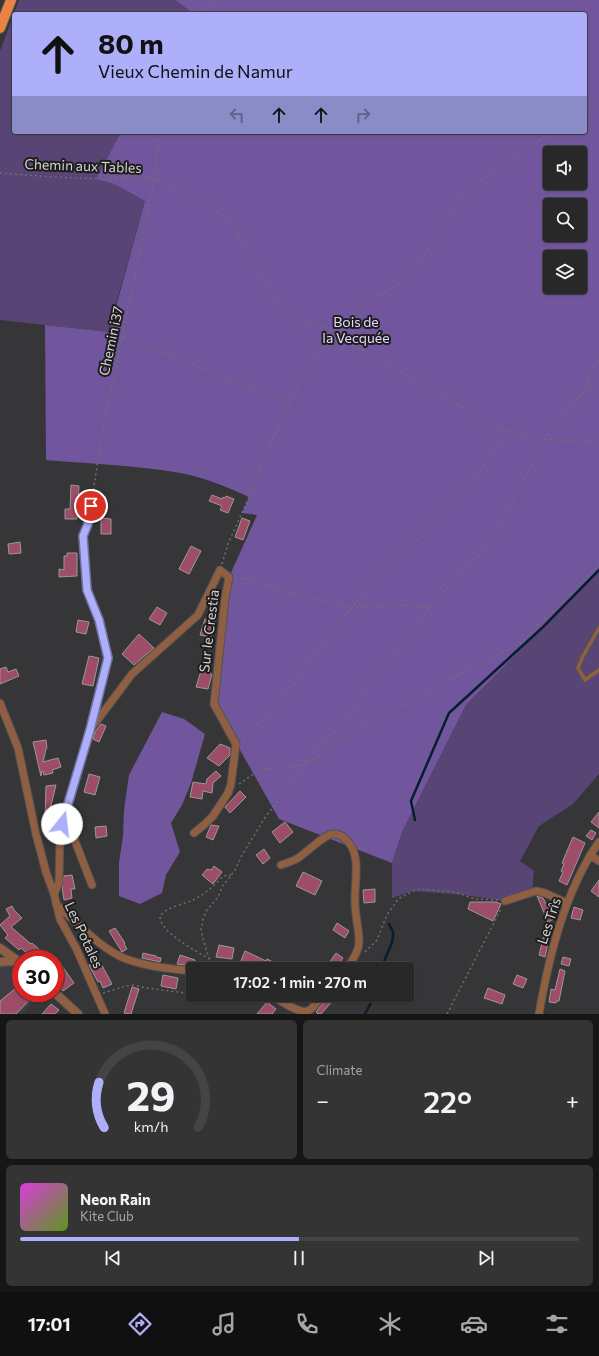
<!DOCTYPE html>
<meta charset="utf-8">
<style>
body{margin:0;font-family:Commissioner,sans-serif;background:#343435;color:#f1f3f6;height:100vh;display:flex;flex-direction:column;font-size:15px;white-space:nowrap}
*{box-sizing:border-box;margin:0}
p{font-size:13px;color:#a5a6a8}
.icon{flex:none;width:22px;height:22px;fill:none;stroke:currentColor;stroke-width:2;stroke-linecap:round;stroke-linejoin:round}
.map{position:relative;height:1014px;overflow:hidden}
.sheet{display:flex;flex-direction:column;gap:6px;padding:6px;background:#161617;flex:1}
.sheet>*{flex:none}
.hud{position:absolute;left:12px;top:12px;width:575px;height:122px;border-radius:4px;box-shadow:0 1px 3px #0004,0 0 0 1px #444446;background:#adaffb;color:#111;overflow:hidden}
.buttons{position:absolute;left:543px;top:146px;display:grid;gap:8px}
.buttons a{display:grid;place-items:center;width:44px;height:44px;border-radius:4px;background:#282829;box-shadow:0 1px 3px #0004,0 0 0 1px #444446;font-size:20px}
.speed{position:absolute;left:12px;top:950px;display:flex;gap:8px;font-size:20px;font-weight:700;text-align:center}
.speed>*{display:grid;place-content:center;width:52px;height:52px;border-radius:50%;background:#282829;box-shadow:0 1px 3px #0004,0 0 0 1px #444446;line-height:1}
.speed .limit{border:6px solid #d22;background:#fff;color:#111}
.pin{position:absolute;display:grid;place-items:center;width:34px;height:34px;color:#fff;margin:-17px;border:2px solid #fff;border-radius:50%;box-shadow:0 1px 4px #0007}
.me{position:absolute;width:44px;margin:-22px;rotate:16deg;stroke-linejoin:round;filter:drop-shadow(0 0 3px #0008)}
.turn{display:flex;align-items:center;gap:14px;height:84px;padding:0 20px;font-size:18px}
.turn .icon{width:52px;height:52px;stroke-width:2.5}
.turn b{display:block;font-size:28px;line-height:34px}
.lanes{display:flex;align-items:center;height:38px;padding:0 20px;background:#0003;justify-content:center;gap:20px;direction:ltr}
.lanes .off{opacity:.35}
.big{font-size:30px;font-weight:600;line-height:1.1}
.sheet .tile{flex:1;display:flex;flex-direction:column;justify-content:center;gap:6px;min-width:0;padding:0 14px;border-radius:6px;background:#343435}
.sheet .dial{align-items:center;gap:0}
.dial svg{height:104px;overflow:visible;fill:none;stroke:#444446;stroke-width:7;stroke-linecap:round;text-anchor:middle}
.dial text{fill:#f1f3f6;stroke:none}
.song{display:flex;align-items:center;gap:12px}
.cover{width:48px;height:48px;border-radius:6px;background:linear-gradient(135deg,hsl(300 70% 55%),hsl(90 70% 35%))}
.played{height:4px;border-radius:2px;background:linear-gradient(90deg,#adaffb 50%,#444446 50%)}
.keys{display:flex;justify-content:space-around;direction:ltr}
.heat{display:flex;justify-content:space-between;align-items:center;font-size:22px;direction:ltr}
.sheet .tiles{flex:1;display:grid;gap:6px;grid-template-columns:1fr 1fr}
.tile:last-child{grid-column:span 2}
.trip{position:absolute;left:186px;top:962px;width:228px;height:40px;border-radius:4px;background:#282829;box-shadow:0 1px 3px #0004,0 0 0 1px #444446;font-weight:600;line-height:40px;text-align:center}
.tabs{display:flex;height:64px;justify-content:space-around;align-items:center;background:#101010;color:#a5a6a8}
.tabs .icon{width:28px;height:28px}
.tabs .selected{color:#adaffb}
.tabs b{font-size:18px;color:#f1f3f6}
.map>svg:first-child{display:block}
.built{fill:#3f3c44}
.green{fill:#584576}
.forest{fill:#72569d;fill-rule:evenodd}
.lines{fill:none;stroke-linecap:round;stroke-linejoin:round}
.stream{stroke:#051f2f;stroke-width:2.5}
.building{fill:#9d4d68;stroke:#9c9899}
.service-casing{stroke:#525153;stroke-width:5.5}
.minor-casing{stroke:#525153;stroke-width:9}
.tertiary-casing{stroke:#525153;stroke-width:10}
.primary-casing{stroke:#525153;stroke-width:12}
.path{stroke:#6f6f70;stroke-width:1.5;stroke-dasharray:2 3;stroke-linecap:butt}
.service{stroke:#905f42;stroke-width:3.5}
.minor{stroke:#905f42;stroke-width:7}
.tertiary{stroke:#905f42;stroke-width:8}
.primary{stroke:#e88344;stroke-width:10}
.route-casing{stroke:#7072a3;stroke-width:10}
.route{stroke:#adaffb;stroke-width:7}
.labels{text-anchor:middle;stroke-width:4;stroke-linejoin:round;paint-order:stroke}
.street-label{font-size:14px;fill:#d3d3d4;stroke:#1d1d1e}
.park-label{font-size:14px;fill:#e4d7ff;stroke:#1d1d1e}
</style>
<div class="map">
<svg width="599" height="1014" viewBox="0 0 599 1014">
<rect width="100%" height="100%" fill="#363537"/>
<!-- built -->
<path class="built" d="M0,959L15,964L21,971V993H42L22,1014H0Z"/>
<!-- green -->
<path class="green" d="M19,0H175L194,14H14V132H121L96,179L114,184L145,201L108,332L0,320V51Z
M599,570V774L573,804L539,826L520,861L534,871L532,891L505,901L464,895L413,891L392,898V863L402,832L466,705Z"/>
<!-- forest -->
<path class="forest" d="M175,0H599V570L466,705L402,832L392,863L279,819L214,704L229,577L257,515L242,513L249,497C227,487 203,477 180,473C136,465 90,464 46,460L45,325L109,332L145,201L114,184L96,179L121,132H585V14H194ZM550,153H580V183H550ZM550,205H580V235H550ZM550,257H580V287H550Z
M162,712L184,719L205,734L191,783L182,805L171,823L180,852L166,875L162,893L140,904L119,896V863L123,836L124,810L129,775Z"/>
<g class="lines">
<!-- stream -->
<path class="stream" d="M415,820L411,801L449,713L543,627L599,570
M382,969C383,958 395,944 393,933C393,930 390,927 389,924
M365,1014L375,995"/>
</g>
<!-- building -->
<path class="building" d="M71,485L79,486L77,519H65V509H70Z
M212,495L222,499L223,497L225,498L226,496L234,499L228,513L220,510L222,506L209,501Z
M101,518L111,519V534H101Z
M242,518L250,521L243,540L235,537Z
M20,542L21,553L9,554L8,544Z
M191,546L201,551L189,574L179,569Z
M67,553H77V576L59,577V569L64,570V556H67Z
M157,607L167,613L160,625L149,619Z
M205,619L216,622L211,637L200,635Z
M78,620L89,622L86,634L76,632Z
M139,634L154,648L134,665L122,654Z
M89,656L99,658L93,686L82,684Z
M6,667L8,672L16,669L19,676L0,684V669Z
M201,671L212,674L208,689L196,687Z
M101,724L106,726L99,742L93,739L95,732Z
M46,740L47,748L46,749L43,762L58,758L61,767L52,770L53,773L44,775L43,771H42L41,776L33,742Z
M220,744L230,748V755L219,766L207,758Z
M216,771L221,776L213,783L212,793L203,791L202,799L190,797L193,782L206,784L207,779Z
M89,774L100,777L95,795L84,792Z
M56,785L48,818H45L46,786Z
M240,791L246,797L230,813L225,807Z
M599,812V828L591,822Z
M285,822L293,832L280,843L272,832Z
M211,825L219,826L213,840L206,837Z
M106,826L107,836L96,838L95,827Z
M591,830L596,833L592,840L586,836Z
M573,837L585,843L567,885L559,881L563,872L561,871L564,864L562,863Z
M264,849L270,858L263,864L256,855Z
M214,866L222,872L213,884L202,875L207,869L211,870Z
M303,872L322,881L315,895L296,886Z
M72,875L75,889H71L72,898L64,900L62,887L64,876Z
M599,880V897L591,891Z
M375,889V902L364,903L363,890Z
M537,896L543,898L554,919L548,922Z
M470,902H496L501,904L493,921L468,909Z
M12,906L14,910L22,918L11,927L31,944L32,943L41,951L33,959L21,948L19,950L5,938L8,935L0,925L10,916L6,909Z
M574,907L583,910L580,920L571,918Z
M337,923L349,931L345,938L333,930Z
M547,923L552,924L545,957L539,955Z
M115,928L125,943L124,944L127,949L122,952L109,931Z
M219,945L234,948L232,959L216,957Z
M245,951L266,961L267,959L287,969H252L240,963Z
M143,953L156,956V957L161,958L160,962L142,958Z
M336,953L343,958L335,969H325Z
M180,955L195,960L193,966L177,964Z
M55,956L74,983L63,991L55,981Z
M563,957L571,959L569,966L561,964Z
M99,960L112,984L103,988L100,981L98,982L89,965Z
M560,969L565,971L559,1001H556V1003L549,1002L551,989L555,990Z
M163,975L178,978L176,989L161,986Z
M517,975L527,979L523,988L513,984Z
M21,984V993H36L16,1014H0V1001Z
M132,987L139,989L131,1014H129L124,1013Z
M488,988L505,995L502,1004L484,998Z
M328,995H332L335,998L321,1014H318L316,1012L327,998Z
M267,1002L276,1009L272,1014H257Z
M51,1004L59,1010L55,1014H42Z"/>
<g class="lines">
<defs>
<path id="service" d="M599,628L583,656L578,668L585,680L599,670"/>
<path id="minor" d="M0,703L18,748L36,834L46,872L54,894L60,919L76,948L105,1014
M91,727L108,658L99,620L87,590L83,535L88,524L91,506
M65,815L92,885
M590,855L599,861
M281,865C287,863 293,861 298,858C306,853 325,834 333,834C337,834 342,836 344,838C363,852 354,882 355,902C355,915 359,929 359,942C359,951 351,963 346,969
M54,894L59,882L60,834L90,730L132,674L198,615L220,570L229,577L225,599L214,704L236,744L231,784L228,793L213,816L205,824L194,833
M505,901L536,891L545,893L567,903
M56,904C76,922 104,952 129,960C150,967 172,969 193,971
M271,995C279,1000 299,1014 308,1011C314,1008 319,1000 323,995
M539,1014C549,956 565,890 599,842"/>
<path id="tertiary" d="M0,948L21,963
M0,962L12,961L19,962
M55,993L78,1014"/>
<path id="primary" d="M0,28L11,0"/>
</defs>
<!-- service casing -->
<use href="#service" class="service-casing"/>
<!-- minor casing -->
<use href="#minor" class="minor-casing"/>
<!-- tertiary casing -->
<use href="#tertiary" class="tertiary-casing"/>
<!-- primary casing -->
<use href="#primary" class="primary-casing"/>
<!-- path -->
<path class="path" d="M203,14L213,0
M585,106L599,101
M0,173L53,177L105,179L133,176L154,179L205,203L230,221L258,271L278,301L300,320L319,327L341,329
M123,337L290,403
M335,338L364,301L389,290L401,283L408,276L423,257L458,200L470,188L541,140L550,132
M582,393L599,384
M92,500L102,433L133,285L154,179L160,132
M222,564L228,544L249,497L261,464L298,386L317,352L335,338L362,350L480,417L507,431L545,439L599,443
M235,578L246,579L287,592L351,608L393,605L429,607
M242,739L264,718L294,684L306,666L351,608L394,561L436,522L461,495L474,480L507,431
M239,784L261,769L286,768L304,764L322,755L336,740L349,735L363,724L372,720L382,711L414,702L426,695L435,687L522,642L599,565
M365,952L377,940L387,915L398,899L413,891L420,889L455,892L475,899L499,900
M210,959C197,952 160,932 160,917C163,908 185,904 193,900C205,894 214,886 223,876L231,875
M211,969V965L203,939L201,930L203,919L207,910L218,897L222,887L235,870L242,855L266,816L288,789L304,764L318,746L338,728L353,712L373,677L406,644L430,607L460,573L479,555L501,524L545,439L582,393L599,359
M103,993L126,986L134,985L146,988L193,994
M447,1014L502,907"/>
<!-- service -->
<use href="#service" class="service"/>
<!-- minor -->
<use href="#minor" class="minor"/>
<!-- tertiary -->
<use href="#tertiary" class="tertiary"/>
<!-- primary -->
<use href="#primary" class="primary"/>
</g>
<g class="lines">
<defs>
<path id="route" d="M62,824L90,730L108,658L99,620L87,590L83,536L88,524L91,506"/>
</defs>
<!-- route casing -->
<use href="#route" class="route-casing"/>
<!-- route -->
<use href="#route" class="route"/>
</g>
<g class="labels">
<!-- street labels -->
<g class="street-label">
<text transform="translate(83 166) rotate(2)" y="5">Chemin aux Tables</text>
<text transform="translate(111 341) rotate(-78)" y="5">Chemin i37</text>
<text transform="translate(209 631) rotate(-83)" y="5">Sur le Crestia</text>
<text transform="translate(549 921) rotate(-72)" y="5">Les Trîs</text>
<text transform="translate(84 935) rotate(65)" y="5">Les Potales</text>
</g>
<!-- park labels -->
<g class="park-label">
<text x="356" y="327">Bois de<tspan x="356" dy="16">la Vecquée</tspan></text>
</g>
</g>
</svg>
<div class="buttons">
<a><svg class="icon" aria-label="sound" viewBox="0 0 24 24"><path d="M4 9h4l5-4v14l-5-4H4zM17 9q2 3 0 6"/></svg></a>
<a><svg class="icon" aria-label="search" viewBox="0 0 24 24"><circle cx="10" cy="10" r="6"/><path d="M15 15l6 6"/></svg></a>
<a><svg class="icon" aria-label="layers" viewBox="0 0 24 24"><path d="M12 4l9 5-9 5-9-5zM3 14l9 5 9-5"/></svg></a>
</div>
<div class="speed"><div class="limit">30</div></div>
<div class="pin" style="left:91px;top:506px;background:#d93025"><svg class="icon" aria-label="arrive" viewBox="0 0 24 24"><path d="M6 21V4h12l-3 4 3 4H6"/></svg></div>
<svg class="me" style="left:62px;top:824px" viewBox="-20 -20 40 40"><circle r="19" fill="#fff"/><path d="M0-13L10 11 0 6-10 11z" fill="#adaffb"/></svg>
<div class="trip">17:02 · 1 min · 270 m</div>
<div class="hud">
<div class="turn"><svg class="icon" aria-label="ahead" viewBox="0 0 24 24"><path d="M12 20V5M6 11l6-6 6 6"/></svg><div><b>80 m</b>Vieux Chemin de Namur</div></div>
<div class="lanes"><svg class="icon off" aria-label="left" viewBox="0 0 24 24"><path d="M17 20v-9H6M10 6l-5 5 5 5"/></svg><svg class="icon" aria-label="ahead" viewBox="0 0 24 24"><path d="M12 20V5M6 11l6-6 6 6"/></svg><svg class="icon" aria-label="ahead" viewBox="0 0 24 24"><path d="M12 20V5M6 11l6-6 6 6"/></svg><svg class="icon off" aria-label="right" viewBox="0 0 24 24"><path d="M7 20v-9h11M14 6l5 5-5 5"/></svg></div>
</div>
</div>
<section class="sheet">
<div class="tiles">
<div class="tile dial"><svg viewBox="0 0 100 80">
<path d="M14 69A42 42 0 1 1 86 69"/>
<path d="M14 69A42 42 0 0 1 10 34" stroke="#adaffb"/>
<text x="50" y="56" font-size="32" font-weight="700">29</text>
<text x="50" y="72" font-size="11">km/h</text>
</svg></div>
<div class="tile"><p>Climate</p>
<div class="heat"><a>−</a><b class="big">22°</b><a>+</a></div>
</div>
<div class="tile">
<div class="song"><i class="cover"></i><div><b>Neon Rain</b><p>Kite Club</p></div></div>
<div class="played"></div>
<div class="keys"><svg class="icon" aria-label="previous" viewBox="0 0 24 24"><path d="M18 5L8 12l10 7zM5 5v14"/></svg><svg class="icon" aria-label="pause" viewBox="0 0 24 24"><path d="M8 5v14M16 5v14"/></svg><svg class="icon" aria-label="next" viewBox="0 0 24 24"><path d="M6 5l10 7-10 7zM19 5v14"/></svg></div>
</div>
</div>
</section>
<nav class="tabs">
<b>17:01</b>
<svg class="icon selected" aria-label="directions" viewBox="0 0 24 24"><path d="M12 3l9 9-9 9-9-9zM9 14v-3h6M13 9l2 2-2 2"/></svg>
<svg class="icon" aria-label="music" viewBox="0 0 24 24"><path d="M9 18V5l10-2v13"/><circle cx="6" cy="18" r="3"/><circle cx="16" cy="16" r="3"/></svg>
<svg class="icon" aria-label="phone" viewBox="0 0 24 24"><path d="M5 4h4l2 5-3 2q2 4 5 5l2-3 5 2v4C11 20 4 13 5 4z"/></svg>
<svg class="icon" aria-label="climate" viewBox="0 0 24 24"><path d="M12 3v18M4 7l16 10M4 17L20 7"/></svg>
<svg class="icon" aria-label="car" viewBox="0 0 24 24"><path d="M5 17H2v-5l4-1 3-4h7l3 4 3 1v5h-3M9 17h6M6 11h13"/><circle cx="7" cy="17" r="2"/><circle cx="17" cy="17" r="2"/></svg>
<svg class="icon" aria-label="filters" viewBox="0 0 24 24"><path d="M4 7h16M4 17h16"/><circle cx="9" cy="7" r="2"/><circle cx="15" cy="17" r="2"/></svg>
</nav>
